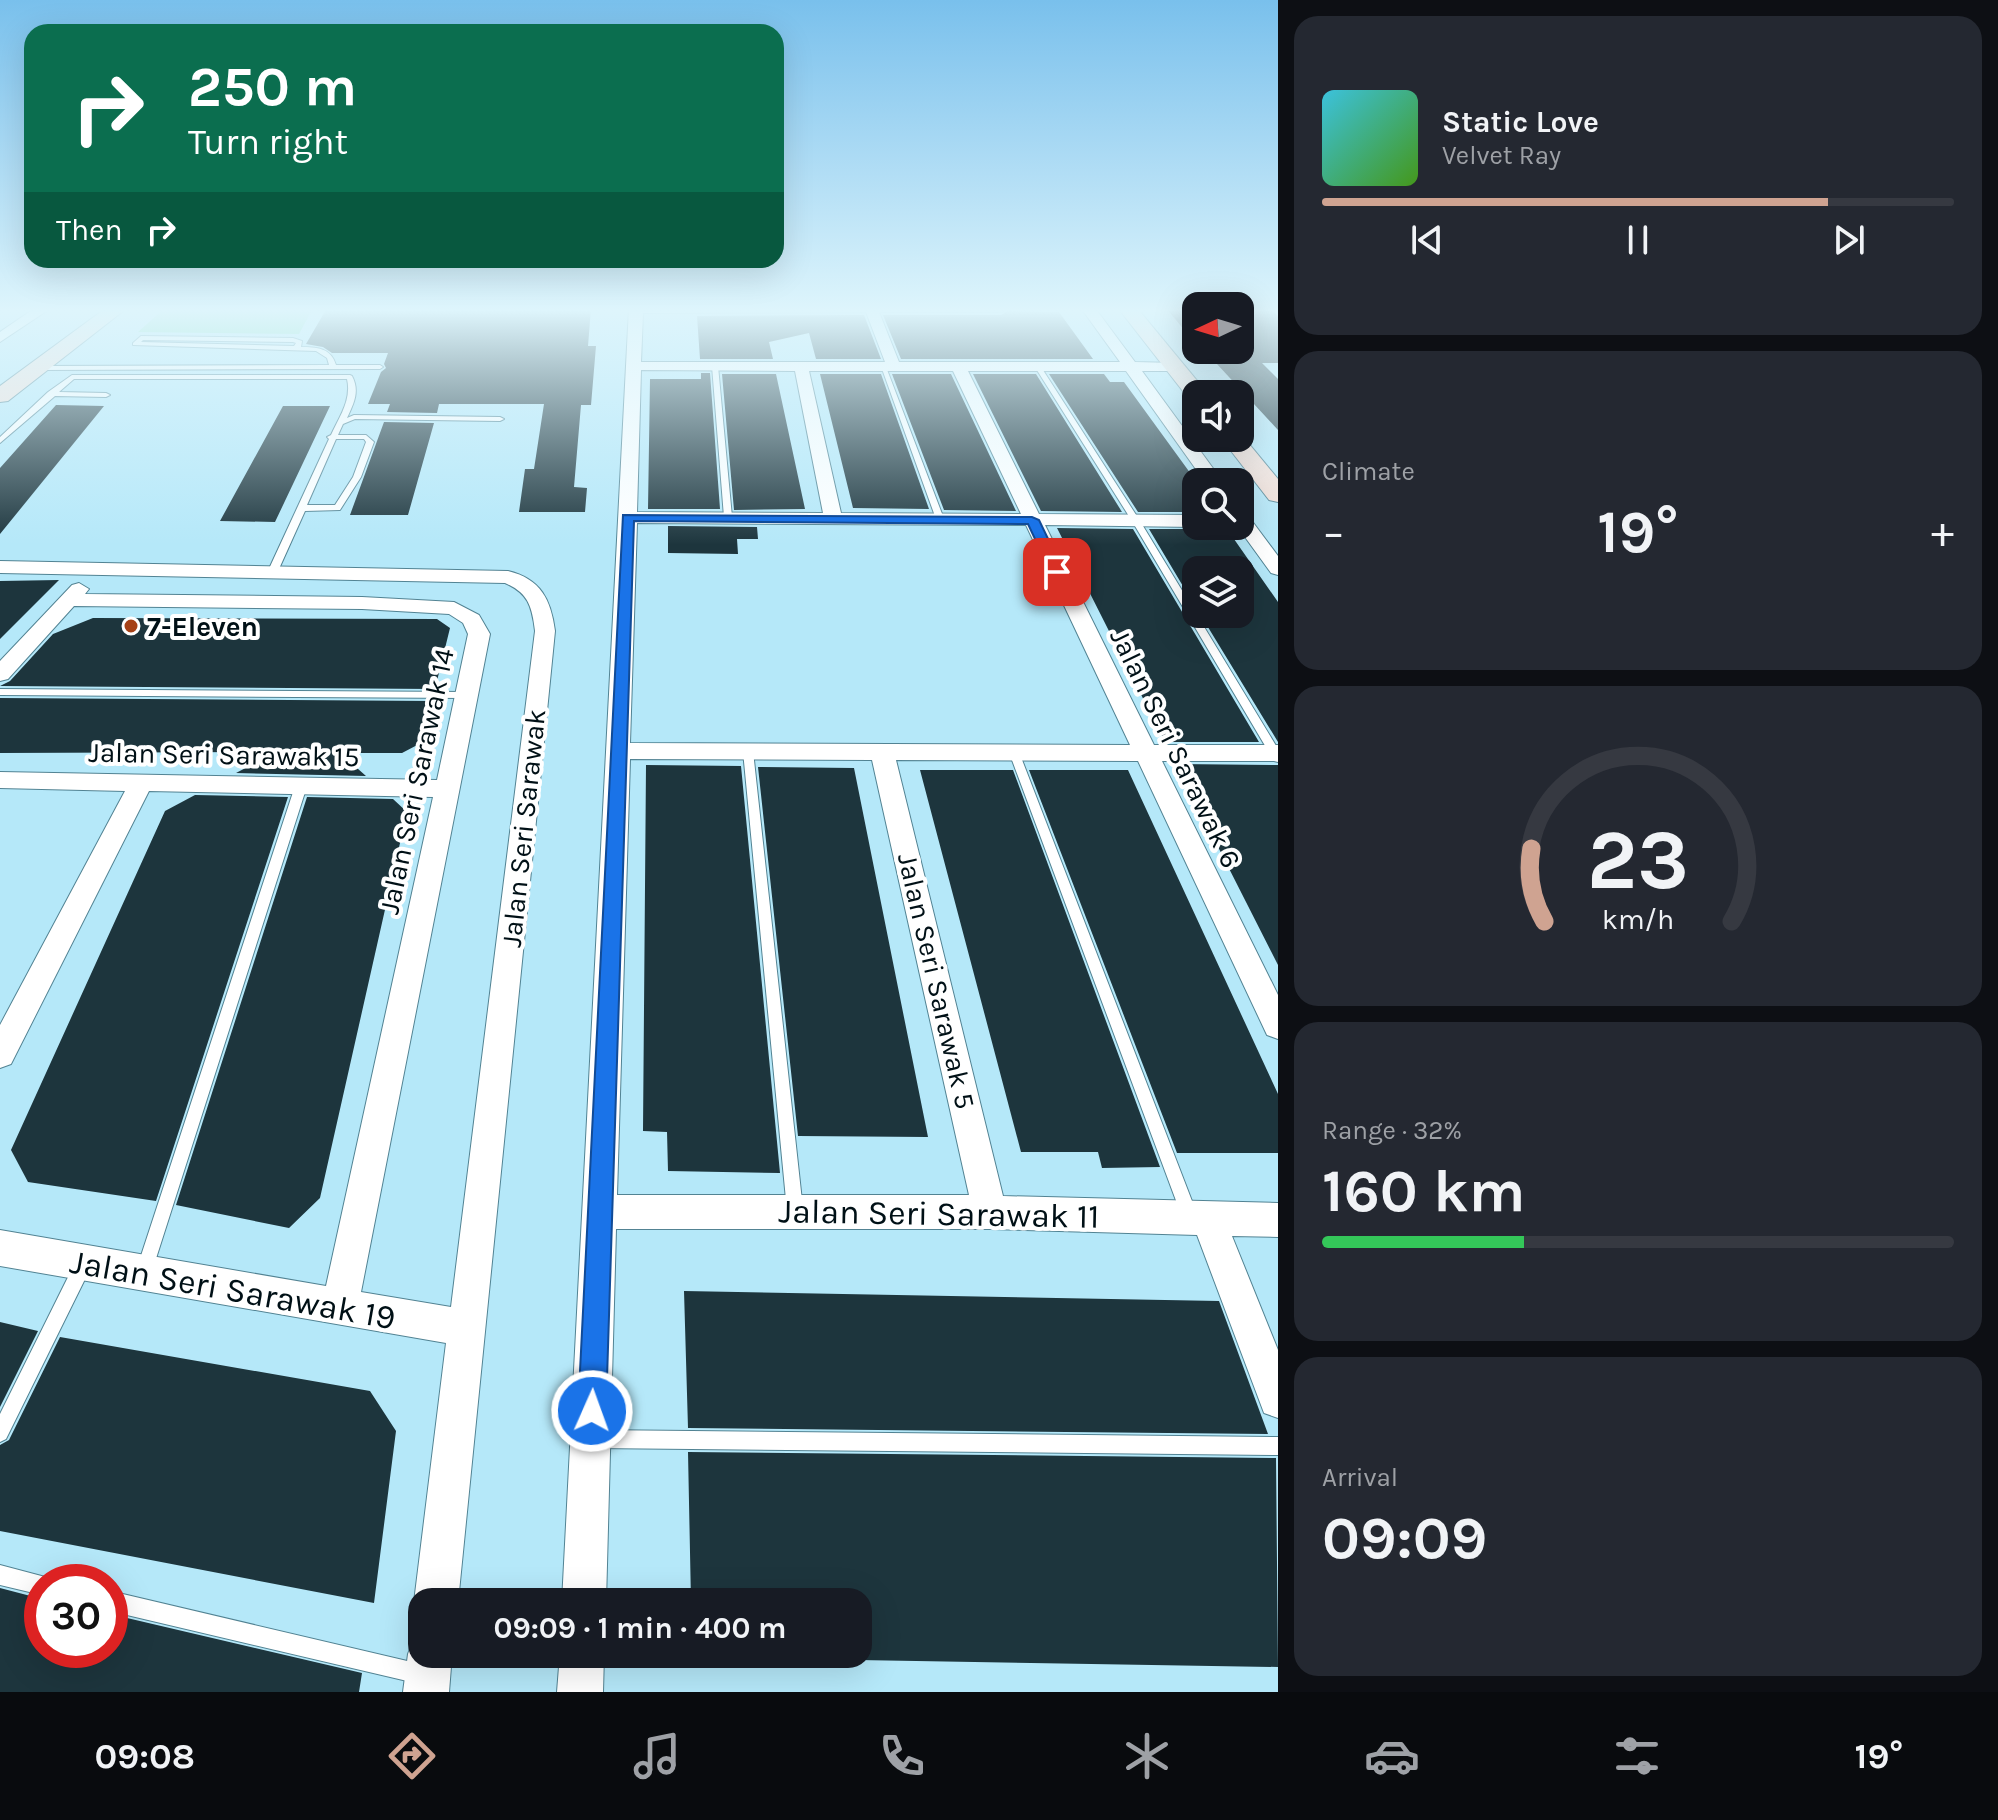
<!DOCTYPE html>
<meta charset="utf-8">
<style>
body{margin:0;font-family:Karla,sans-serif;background:#242831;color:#f1f3f6;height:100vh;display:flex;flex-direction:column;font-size:30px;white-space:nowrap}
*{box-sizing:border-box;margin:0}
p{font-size:26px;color:#9ea1a6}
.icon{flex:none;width:44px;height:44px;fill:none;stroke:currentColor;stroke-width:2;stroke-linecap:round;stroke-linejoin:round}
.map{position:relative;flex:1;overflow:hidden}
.side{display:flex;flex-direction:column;gap:16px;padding:16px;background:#0d0f14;width:720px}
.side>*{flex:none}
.hud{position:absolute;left:24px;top:24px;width:760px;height:244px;border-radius:24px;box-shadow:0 8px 32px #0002;background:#0b6e4f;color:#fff;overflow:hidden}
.needle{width:52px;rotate:266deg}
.tools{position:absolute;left:1182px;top:292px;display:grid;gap:16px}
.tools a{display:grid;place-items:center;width:72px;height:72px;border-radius:16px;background:#171b24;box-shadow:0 8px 32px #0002;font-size:40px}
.speed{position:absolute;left:24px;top:1564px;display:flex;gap:16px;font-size:40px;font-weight:700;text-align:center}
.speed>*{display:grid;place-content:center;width:104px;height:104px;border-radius:50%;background:#171b24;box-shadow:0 8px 32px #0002;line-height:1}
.speed .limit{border:12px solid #d22;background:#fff;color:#111}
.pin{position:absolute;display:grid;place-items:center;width:68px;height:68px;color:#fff;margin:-34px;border-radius:16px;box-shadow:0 4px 12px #0006}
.me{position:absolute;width:88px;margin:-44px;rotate:2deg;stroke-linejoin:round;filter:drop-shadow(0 0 6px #0008)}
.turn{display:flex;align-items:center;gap:28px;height:168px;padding:0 32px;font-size:36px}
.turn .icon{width:104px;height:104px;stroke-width:2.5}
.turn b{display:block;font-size:56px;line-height:68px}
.then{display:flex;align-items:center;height:76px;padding:0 32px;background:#0003;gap:16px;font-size:30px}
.big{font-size:60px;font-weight:700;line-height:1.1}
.side .tile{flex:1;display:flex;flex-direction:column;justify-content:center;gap:12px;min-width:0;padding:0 28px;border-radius:24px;background:#242831}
.side .dial{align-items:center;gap:0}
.dial svg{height:208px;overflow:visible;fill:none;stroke:#363941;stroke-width:7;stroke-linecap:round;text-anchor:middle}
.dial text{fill:#f1f3f6;stroke:none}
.song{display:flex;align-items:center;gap:24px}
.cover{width:96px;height:96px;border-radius:12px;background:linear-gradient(135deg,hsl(190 70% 55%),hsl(100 70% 35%))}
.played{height:8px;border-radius:4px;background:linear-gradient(90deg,#cfa391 80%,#363941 80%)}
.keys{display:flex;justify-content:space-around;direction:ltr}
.heat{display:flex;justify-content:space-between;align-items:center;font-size:44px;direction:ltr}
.charge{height:12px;border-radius:6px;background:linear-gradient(90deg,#34c759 32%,#363941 0)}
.trip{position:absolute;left:408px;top:1588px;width:464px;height:80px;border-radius:24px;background:#171b24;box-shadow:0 8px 32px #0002;font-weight:700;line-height:80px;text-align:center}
.tabs{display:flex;height:128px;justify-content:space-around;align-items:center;background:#090b0e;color:#9ea1a6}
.tabs .icon{width:56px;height:56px}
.tabs .current{color:#cfa391}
.tabs b{font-size:36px;color:#f1f3f6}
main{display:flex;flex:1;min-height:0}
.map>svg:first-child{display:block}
.green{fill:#6cdda6}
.building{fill:#1d353d}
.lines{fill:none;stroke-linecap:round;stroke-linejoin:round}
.lane-casing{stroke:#528393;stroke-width:2}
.street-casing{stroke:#528393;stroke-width:2}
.secondary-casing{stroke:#528393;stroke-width:2}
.lane{fill:#fff;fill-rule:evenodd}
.street{fill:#fff;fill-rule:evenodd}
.secondary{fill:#f5e0d8;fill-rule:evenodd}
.route{fill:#1a73e8;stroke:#114b97;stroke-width:2}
.poi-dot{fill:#a64116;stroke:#fff;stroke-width:3}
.labels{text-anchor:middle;stroke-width:8;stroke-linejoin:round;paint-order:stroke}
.poi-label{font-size:28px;font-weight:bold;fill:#001016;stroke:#fff;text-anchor:start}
.street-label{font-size:28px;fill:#001016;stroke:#fff}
.near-street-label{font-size:34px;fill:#001016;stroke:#fff}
</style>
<main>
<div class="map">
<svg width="1278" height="1692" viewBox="0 0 1278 1692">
<rect width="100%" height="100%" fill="#b5e8f9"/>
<!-- green -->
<path class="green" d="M165,308H313L299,334L138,332Z"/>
<!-- building -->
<path class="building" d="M327,308H591L588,346H596L591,405H581L574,487L587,488L585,512H519L525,469H534L544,404H439L437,413L387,412L390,404H368L381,372L386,368L384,364L388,353H332L323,347L306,344Z
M1166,308H1196V343H1195Z
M1240,308H1270L1278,316V363H1262L1278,379V430L1204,350H1240Z
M1008,311L1059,312L1093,359H901L883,315H1001Z
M864,315L881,359H816L809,333L769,342L773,359H700L697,316Z
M701,373H710L720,509H648L650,379H701Z
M722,374H776L805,509L734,510Z
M820,374H881L929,509L853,508Z
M892,374H951L1016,511L944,510Z
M973,374H1036L1122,512L1041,511Z
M1049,374H1104L1110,382H1124L1196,481V512H1138Z
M56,405L104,406L0,534V468Z
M283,406H330L275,522L220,521Z
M384,422L434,423L408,515H350Z
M668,526L757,527L758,539H737L738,554L668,553Z
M1057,528L1133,529L1259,742H1165Z
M1149,529H1227L1278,602V742L1200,614H1240V570H1196V608Z
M59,580L0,639V581Z
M93,618L437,619L450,628L435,689L0,686L10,681L53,634Z
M0,698L432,701L423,742L402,753H340L366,776L236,773L276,752L0,753Z
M1176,764L1278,765V965L1246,902Z
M646,765L741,766L780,1173L668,1171L667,1132L643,1131Z
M758,767L854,768L928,1137L798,1136Z
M920,770H1013L1160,1167L1102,1168L1098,1152H1021Z
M1029,770H1128L1278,1094V1153H1177Z
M195,795L288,797L156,1201L28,1182L11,1150L165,811Z
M307,797L393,799L407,812L320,1198L289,1228L176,1205Z
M684,1291L1219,1301L1268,1434L688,1428Z
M0,1322L38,1331L0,1407Z
M60,1337L370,1391L396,1431L374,1603L0,1531V1445L9,1440Z
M688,1452L1276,1458L1278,1667L858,1660V1602H691Z
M0,1588L42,1599V1650H110V1614L362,1673L359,1692H0Z"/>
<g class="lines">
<defs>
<path id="lane" d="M141,336L293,338L302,341L301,347C317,347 331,348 336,365H380L383,367L380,369L38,370L35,368L38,366L329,365L327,358L316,351L133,345V343ZM143,340L293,342L296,343L294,346L141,342Z
M715,364L718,366L732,517L728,520L724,517L712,366Z
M1038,365L1041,367L1140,521L1278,749V762L1274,761L1132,521L1035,367Z
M881,366L886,367L944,519L943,521L936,519Z
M72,375H350L352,376C360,391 354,403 347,418L354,415L500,417L504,419L500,421L355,419L343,424L338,435H366L374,442L361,477L340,510L305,511L278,571L273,574L268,571L329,439L327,437L331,435C339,417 352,400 347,379H74L59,392L106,393L110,395L106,397L55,396L0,443V437L48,392ZM336,439H364L366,442L353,477L335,505H307Z
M0,689L467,692L472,695L467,698L0,695Z
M748,747L753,751L803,1210L801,1215L795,1218L789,1215L787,1210L743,751Z
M1014,748L1019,752L1197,1214L1195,1219L1189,1222L1183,1219L1181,1214L1009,752Z
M301,782L307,786L152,1271L150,1277L144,1279L138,1277L136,1271L295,786Z
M82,1259L88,1261L90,1267L88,1273L6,1439L0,1442V1414L76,1261Z
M594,1430L1278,1437V1455L594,1448L588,1445L585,1439L588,1433Z
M0,1565L49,1578L51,1582H42V1595L0,1585Z
M110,1591L420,1664L427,1667L430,1674L427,1681L420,1684L110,1611Z"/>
<path id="street" d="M35,308H51L0,342V332Z
M629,308H1008L1001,312H879L899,362H1120L1081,308H1095L1135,362L1175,363L1182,367L1175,371H1142L1223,482H1205L1126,371H968L1039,514L1196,515V527L1045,525L1154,745H1278V761H1162L1278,995V1039L1267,1035L1138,761L896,760L1003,1196L1278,1203V1237L1232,1236L1278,1350V1418L1264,1413L1197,1235L990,1229H616L606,1602H562ZM866,312L885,362H641L643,313ZM641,370L795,371L823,513L637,512ZM809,371H953L1021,514L841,513ZM637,523L1026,525L1130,745L630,743ZM630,759L872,760L969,1195H617Z
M1240,511L1246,513L1278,556V575L1271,573L1237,526H1240Z
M0,561L508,571C541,579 551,600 555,631L458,1602H422V1618L414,1602L446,1343L0,1266V1230L326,1286L433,797L149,791L11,1064L0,1068V1025L125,791L0,788V772L437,780L468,634L463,623L449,614L362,609L74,606L8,679L0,681V661L72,585L79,583L89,589L85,594L362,597L454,602L479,615L490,634L361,1292L451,1307L535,631C532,606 528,593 505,583L0,573Z
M422,1635V1654H452L449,1692H403L408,1654L414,1638Z
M560,1654H604L603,1692H557Z"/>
<path id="secondary" d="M106,308H127L8,401L0,402V386Z
M1118,308H1137L1208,394H1196V400L1189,399Z
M1240,433L1278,479V502L1269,500L1221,438H1240Z"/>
</defs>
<!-- lane casing -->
<use href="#lane" class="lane-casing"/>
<!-- street casing -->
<use href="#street" class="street-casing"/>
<!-- secondary casing -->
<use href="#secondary" class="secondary-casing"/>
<!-- lane -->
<use href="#lane" class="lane"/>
<!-- street -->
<use href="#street" class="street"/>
<!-- secondary -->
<use href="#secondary" class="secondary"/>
</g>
<!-- sky -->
<linearGradient id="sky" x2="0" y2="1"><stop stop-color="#79c0ec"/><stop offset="0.57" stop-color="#def5fc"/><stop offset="1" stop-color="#def5fc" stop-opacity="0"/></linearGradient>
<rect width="1278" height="545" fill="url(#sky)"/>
<!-- route -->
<path class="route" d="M623,515L1032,517L1039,520L1064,572L1052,575L1028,524L634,521L606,1411L602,1421L592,1425L582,1421L578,1411Z"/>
<!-- markers -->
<circle class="poi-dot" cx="131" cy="626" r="8"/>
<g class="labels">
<!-- poi labels -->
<g class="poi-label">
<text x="147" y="636">7-Eleven</text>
</g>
<!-- street labels -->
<g class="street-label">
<text transform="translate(1176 748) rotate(64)" y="10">Jalan Seri Sarawak 6</text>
<text transform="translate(224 754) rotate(1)" y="10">Jalan Seri Sarawak 15</text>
<text transform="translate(416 781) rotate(-78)" y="10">Jalan Seri Sarawak 14</text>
<text transform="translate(523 828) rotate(-84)" y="10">Jalan Seri Sarawak</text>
<text transform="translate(937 981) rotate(77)" y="10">Jalan Seri Sarawak 5</text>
</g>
<!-- near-street labels -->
<g class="near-street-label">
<text transform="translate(939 1213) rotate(1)" y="12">Jalan Seri Sarawak 11</text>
<text transform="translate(233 1289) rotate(10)" y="12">Jalan Seri Sarawak 19</text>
</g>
</g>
</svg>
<div class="tools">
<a><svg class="needle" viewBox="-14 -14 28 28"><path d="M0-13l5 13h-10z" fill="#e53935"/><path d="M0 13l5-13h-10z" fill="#9ea1a6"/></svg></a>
<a><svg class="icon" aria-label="sound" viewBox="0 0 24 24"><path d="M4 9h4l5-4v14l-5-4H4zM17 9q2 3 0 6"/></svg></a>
<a><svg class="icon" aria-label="search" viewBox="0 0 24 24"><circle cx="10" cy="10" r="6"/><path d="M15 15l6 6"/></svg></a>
<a><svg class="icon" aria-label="layers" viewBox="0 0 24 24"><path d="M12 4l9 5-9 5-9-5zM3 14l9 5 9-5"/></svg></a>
</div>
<div class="speed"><div class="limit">30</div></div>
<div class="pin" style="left:1057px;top:572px;background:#d93025"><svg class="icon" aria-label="arrive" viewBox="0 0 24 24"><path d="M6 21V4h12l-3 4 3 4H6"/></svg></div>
<svg class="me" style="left:592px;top:1411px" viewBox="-20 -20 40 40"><circle r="17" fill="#1a73e8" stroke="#fff" stroke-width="3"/><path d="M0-11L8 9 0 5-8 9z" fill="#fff"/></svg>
<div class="trip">09:09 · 1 min · 400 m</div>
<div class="hud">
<div class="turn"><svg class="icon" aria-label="right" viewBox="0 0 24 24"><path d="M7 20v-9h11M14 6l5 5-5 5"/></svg><div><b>250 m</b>Turn right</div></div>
<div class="then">Then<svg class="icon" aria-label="right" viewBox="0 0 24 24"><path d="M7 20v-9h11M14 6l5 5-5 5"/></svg></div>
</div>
</div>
<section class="side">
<div class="tile">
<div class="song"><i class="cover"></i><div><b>Static Love</b><p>Velvet Ray</p></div></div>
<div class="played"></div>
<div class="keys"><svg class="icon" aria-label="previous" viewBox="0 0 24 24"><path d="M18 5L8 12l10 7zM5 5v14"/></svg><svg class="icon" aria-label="pause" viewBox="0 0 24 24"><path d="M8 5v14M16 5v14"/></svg><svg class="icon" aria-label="next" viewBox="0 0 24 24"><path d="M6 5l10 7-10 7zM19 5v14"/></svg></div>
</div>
<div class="tile"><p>Climate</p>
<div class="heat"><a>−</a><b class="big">19°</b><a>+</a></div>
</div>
<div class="tile dial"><svg viewBox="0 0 100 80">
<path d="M14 69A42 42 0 1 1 86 69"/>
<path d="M14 69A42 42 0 0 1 9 41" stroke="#cfa391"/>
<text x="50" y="56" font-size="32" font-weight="700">23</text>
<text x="50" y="72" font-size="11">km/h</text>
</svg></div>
<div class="tile"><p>Range · 32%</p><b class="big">160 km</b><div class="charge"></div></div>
<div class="tile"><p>Arrival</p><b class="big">09:09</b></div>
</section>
</main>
<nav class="tabs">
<b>09:08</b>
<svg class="icon current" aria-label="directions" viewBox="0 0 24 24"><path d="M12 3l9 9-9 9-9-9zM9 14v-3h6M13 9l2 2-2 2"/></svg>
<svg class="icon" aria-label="music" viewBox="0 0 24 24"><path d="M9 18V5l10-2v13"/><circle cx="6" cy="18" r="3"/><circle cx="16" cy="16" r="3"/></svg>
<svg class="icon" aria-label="phone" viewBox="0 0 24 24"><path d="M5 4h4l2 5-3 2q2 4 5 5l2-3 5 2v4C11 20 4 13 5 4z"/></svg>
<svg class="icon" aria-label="climate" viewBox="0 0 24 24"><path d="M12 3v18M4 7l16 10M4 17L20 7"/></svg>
<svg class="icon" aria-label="car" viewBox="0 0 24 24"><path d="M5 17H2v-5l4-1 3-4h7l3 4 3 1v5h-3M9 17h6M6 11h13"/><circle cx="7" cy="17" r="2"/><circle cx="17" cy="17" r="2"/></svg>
<svg class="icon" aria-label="filters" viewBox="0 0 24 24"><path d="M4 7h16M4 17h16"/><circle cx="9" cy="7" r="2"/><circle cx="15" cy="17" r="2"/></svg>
<b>19°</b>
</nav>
